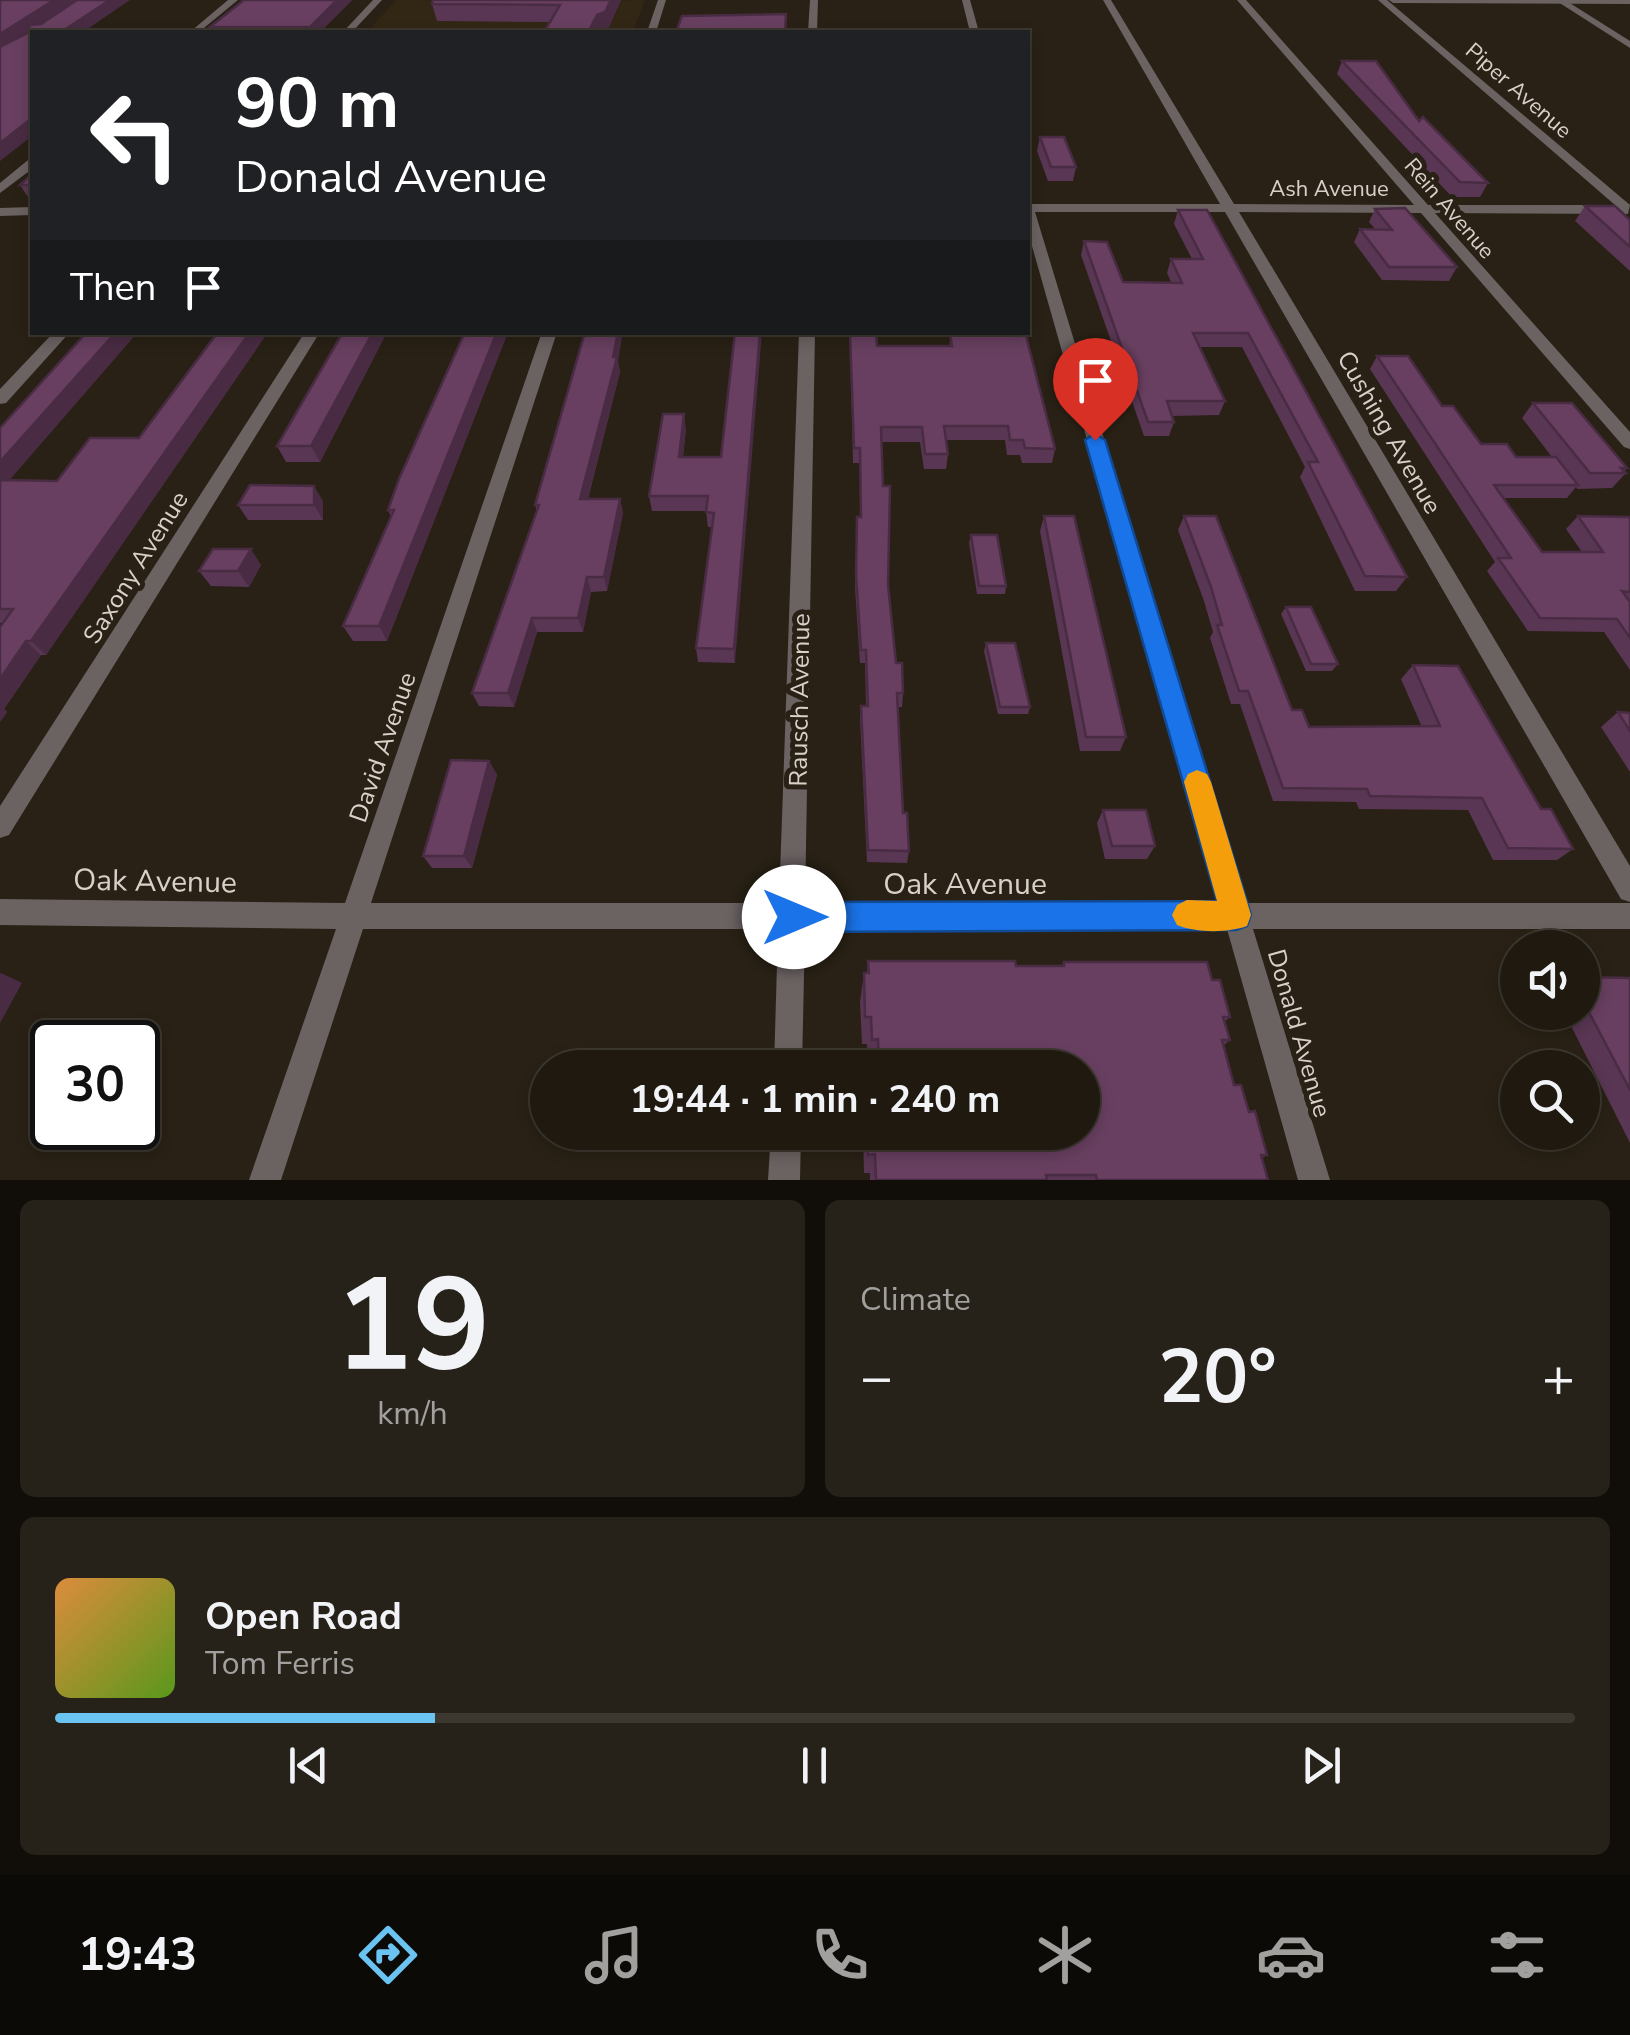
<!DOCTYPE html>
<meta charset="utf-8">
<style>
body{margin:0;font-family:"Nunito Sans",sans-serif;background:#272219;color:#f1f3f6;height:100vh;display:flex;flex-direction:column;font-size:38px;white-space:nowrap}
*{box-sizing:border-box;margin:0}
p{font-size:32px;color:#a1a09f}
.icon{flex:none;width:55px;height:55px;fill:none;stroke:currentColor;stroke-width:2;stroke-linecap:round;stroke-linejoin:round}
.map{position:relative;height:1180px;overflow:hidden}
.panel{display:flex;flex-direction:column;gap:20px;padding:20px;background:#110e09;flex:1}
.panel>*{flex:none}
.top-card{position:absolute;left:30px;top:30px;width:1000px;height:305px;border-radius:0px;box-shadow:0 5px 15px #0003,0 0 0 2px #3c3830;background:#202124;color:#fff;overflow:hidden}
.controls{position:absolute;left:1500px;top:930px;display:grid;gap:20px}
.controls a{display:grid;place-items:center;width:100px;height:100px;border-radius:50%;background:#1f1910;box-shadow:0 5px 15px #0003,0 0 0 2px #3c3830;font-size:50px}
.speed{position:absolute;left:30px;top:1020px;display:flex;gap:20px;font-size:50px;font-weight:700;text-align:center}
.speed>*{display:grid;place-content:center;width:130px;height:130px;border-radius:50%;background:#1f1910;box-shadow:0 5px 15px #0003,0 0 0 2px #3c3830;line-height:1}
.speed .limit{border:5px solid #111;border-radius:15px;background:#fff;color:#111}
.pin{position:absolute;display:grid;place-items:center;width:85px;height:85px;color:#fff;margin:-102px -42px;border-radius:50% 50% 50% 0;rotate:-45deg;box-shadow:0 0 10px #0007}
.pin .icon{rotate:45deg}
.me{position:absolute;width:110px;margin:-55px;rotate:90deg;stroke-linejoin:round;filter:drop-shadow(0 0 8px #0008)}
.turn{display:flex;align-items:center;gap:35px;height:210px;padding:0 40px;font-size:45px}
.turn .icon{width:130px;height:130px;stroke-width:2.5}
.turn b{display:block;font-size:70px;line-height:85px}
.then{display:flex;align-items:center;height:95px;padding:0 40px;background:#0003;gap:20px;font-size:38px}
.big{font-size:75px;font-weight:700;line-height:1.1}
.panel .widget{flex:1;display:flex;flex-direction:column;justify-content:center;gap:15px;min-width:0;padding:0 35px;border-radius:15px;background:#272219}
.panel .dial{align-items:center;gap:0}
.dial b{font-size:130px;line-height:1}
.song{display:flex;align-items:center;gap:30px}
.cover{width:120px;height:120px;border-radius:15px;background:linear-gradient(135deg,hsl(30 70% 55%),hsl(90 70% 35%))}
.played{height:10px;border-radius:5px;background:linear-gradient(90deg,#6bc3f2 25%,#3c3830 25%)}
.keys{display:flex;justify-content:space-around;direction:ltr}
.heat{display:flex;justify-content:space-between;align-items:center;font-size:55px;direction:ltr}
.panel .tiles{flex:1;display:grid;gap:20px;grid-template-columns:1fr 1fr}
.widget:last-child{grid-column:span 2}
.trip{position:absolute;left:530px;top:1050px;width:570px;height:100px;border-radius:50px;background:#1f1910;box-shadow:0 5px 15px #0003,0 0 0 2px #3c3830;font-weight:700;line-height:100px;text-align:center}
.dock{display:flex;height:160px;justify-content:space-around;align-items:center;background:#0c0a06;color:#a1a09f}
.dock .icon{width:70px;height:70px}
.dock .current{color:#6bc3f2}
.dock b{font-size:45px;color:#f1f3f6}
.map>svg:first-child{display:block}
.built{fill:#322614}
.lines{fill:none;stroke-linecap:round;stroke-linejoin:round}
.minor{fill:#6b6262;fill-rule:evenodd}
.tertiary{fill:#6b6262;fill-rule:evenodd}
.wall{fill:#593653}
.shaded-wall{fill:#492c43}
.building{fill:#683f60;stroke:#492c43;stroke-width:2.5}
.route{fill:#1a73e8;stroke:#114b97;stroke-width:2.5}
.slow{fill:#f59e0b}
.labels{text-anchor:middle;stroke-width:10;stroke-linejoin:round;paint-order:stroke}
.far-street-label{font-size:22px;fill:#d7d1ca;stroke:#292115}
.street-label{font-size:25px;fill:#d7d1ca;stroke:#292115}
.near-street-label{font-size:30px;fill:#d7d1ca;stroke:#292115}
</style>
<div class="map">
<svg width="1630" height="1180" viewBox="0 0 1630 1180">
<rect width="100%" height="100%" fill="#292115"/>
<!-- built -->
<path class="built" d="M396,0L589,1L645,0L633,32H367Z"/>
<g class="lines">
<!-- minor -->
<path class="minor" d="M228,0H238L199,32H190Z
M373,0H382L352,32H343Z
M658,0H666L656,32H647Z
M810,0H818L817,32H808Z
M962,0H970L979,32H970Z
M1103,0H1111L1234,204L1414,205L1237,0H1246L1428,205H1615L1378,0H1387L1630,205L1628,214L1435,213L1630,432V449L1624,447L1421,213L1239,212L1630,866V902L1621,899L1225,212H1035L1245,903H1630V929H1253L1330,1180H1298L1227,929H805L802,1068H774L778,929H363L281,1180H249L336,929L0,925V899L345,903L542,332H557L371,903H779L799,332H815L805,903H1219L1028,232V204H1220Z
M1555,0H1565L1630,41V48Z
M28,160H32V169L0,193V183Z
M32,207V215L0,216V208Z
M54,332H70L6,403L0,404V389Z
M305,332H320L9,835L0,838V806Z
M771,1132H801L800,1180H768Z"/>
<!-- tertiary -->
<path class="tertiary" d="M1389,0H1630V4L1393,3Z"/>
</g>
<!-- wall -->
<path class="wall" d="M352,0L320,32H213L210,27Z
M433,0H621L608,29L599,32H544L550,22L437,21L432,4Z
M1342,61L1419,121L1488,183L1480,197H1452L1337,74Z
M1040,137L1076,167L1073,181H1048L1037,151Z
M32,174V197H28L20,185Z
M1585,206L1630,220V271L1575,221Z
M1375,209L1457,267L1449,281L1382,280L1354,242L1360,229H1375L1369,222Z
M1178,210L1407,577L1396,591H1355L1300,477L1305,467L1242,347H1200L1225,401L1219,415L1172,416L1174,422L1169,436H1144L1081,255L1084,241L1123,282H1171L1167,273L1171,259H1192L1174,224Z
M218,332H268L46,655H41L4,709L7,712L0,722V627L3,623H0V428L9,480L57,481L139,438Z
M343,332H387L320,462H286L277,446Z
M465,332H508L387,641H353L343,626L391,516L388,510Z
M850,332H876L877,346H949L952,332H1025L1055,449L1052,463H1022L1020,455H1007L1005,440H946L948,454L946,469H924L920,442H882L888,585L896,663L903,693L902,707H898L903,813L909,851L907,863L867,862L860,719L861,706H866L865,663H860L855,588L857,517H860V463H853Z
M1377,356L1442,406L1481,444L1516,457H1552L1522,418L1533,403L1627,468L1624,471L1626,473L1612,488L1577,489L1576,487L1567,498H1503L1542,552H1582L1566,529L1578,516L1630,517V670L1604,632L1528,631L1487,571L1495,562L1370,369Z
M618,361L620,372L588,499H620L623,513L607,591L591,592L583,632H537L514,707L479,706L472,693L537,511L535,505Z
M686,429L683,457H721L735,663L698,662L696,648L712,527H708L706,511H652L649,496Z
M323,501V520H248L238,505Z
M1044,516L1126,737L1120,751H1080L1040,531Z
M1184,516L1292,710L1309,727H1422L1401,679L1413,665L1541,809L1573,849L1557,860H1493L1468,810L1359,809L1356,802L1273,801L1240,704H1231L1210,638L1213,632L1204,601L1178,530Z
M971,535L1006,586L1005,594H977L969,543Z
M261,565L249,587L211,586L199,571Z
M1286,607L1338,664L1332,671H1306L1281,614Z
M986,643L1030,707L1028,714H998L984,651Z
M1618,712L1630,713V772L1601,727Z
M489,761L497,775L472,868H432L423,856Z
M1103,810L1155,846L1147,859H1105L1097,823Z
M868,961L1016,966H1061L1064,962L1212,980L1230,1017L1224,1022L1230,1040L1224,1045L1234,1085L1249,1112L1267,1155L1262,1158L1268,1180H870V1173H864L863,1132H1082V1068H873V1065L867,1066V1044H862L860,1002L864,973H867Z
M1582,977L1630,978V1143L1564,1012H1582Z"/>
<!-- shaded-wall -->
<path class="shaded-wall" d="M54,0H76L0,50V34Z
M110,0H130L83,32H61Z
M337,0H352L320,32H312L310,27Z
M611,0H621L608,29L599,32H588L597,15Z
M32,118V136L0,161V143Z
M116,332H138L0,491V462Z
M250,332H268L46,655L31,641Z
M373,332H387L320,462L311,446Z
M497,332H508L387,641L379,626Z
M618,332H623L618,361L620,372L584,513L580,499L613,357Z
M760,332H762L735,663L734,649Z
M684,414L686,429L681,471L679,457Z
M314,486L323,501V520L314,505Z
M620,499L623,513L607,591L604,577Z
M251,549L261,565L249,587L238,571Z
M587,577L591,592L583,632L578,618Z
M532,618L537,632L514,707L508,693Z
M26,641L41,655L4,709L7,712L0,722V679Z
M489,761L497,775L472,868L464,856Z
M1,973L22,983L0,1023V974Z"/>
<!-- building -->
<path class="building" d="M0,0H54L0,34Z
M77,0H110L61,32H32V118L0,143V47L28,33L30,25L41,24Z
M244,0H337L310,27H210Z
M433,0H611L605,12L597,15L588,32H544L560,5L432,4Z
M786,14L785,32H676L682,16Z
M1342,61H1376L1419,121L1423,117L1488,183L1460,182Z
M1040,137H1064L1076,167H1051Z
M32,174V185H20Z
M1585,206H1615L1630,220V247Z
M1405,208L1457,267H1389L1360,229L1392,230L1375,209Z
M1178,210H1207L1407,577L1365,576L1308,462H1318L1248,333H1193L1225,401H1167L1174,422H1148L1084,241L1107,242L1123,282L1182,283L1171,259H1203Z
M87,332H116L0,462V428Z
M218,332H250L31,641H26L0,679V627L13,609H0V480L57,481L90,438H139Z
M343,332H373L311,446H277Z
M465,332H497L379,626H343L394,510H388L399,479Z
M585,332H618L613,357H617L580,499H620L604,577H587L578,618H532L508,693H472L539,505H535Z
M735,332H760L734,649L696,648L714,513L706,512L708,496H649L663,414H684L679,457H721Z
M850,332H876L877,346H952L950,335H957L956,332H1025L1055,449L1025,448L1023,440H1010L1008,426H944L948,454H925L922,427H881L883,486H890L888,585L896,663H902L903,693H897L903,813H907L909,851L868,850L861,706H868L866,650H861L856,574L857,517H861L860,448H854Z
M1377,356H1408L1442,406H1453L1481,444H1507L1516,457H1556L1578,485H1494L1542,552H1603L1578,516L1630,517V592L1622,591L1630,602V638L1617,619L1540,618L1498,558H1511Z
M1533,403H1572L1627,468H1621L1626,473H1590Z
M250,485L314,486V505H238Z
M1044,516H1074L1126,737H1086Z
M1184,516H1216L1292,710H1302L1309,727L1440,726L1413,665L1458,666L1541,809H1551L1573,849L1508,848L1482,798L1370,796L1367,789L1283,788L1248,691H1239L1217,625H1222L1211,587Z
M971,535H997L1006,586H979Z
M213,549H251L238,571H199Z
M1286,607H1311L1338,664H1311Z
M986,643H1015L1030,707H1000Z
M1618,712L1630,713V731Z
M451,760L489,761L464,856H423Z
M1103,810H1146L1155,846H1112Z
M868,961H1015L1016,966H1064V962H1207L1212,980H1220L1230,1017H1223L1230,1040H1222L1234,1085H1241L1249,1112L1255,1111L1267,1155H1261L1268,1180H1097L1096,1175H1046L1047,1180H876L875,1154L868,1155V1132H1082V1068H879L878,1039L872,1040L871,1017H865L864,973H869Z
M1582,977L1630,978V1090L1582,999Z"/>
<!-- route -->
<path class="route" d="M1095,433L1105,440L1251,915L1247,926L1236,930L794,932L783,927L779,917L783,907L794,902L1217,901L1085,440Z"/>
<!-- slow -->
<path class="slow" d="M1197,770L1207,774L1211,782L1251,915L1247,926C1228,933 1196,933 1177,925L1172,915L1177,905L1187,900L1217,901L1184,782L1188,774Z"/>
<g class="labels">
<!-- far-street labels -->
<g class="far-street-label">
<text transform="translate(1519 90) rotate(41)" y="8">Piper Avenue</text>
<text x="1329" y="196">Ash Avenue</text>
<text transform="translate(1450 208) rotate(49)" y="8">Rein Avenue</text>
</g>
<!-- street labels -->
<g class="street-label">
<text transform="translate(1390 432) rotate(60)" y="9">Cushing Avenue</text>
<text transform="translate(135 567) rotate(-58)" y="9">Saxony Avenue</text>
<text transform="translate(799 700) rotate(-89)" y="9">Rausch Avenue</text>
<text transform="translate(382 747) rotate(-71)" y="9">David Avenue</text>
<text transform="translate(1300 1033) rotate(74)" y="9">Donald Avenue</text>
</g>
<!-- near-street labels -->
<g class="near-street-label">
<text transform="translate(155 881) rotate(1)" y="10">Oak Avenue</text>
<text x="965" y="894">Oak Avenue</text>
</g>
</g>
</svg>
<div class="controls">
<a><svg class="icon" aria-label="sound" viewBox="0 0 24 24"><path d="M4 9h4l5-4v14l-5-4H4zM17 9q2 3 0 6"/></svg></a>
<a><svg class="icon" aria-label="search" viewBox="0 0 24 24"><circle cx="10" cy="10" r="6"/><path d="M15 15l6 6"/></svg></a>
</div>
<div class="speed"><div class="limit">30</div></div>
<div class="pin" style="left:1095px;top:440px;background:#d93025"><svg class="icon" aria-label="arrive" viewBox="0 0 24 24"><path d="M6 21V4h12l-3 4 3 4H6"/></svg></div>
<svg class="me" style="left:794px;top:917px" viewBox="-20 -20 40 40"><circle r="19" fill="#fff"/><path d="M0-13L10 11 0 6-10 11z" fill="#1a73e8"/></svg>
<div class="trip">19:44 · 1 min · 240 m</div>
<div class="top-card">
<div class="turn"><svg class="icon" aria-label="left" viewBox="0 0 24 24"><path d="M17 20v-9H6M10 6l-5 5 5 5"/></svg><div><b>90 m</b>Donald Avenue</div></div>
<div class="then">Then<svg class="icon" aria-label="arrive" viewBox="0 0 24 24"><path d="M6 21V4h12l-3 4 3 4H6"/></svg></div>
</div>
</div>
<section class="panel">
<div class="tiles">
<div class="widget dial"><b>19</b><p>km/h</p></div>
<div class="widget"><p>Climate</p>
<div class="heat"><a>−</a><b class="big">20°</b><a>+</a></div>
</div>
<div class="widget">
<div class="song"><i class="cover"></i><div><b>Open Road</b><p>Tom Ferris</p></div></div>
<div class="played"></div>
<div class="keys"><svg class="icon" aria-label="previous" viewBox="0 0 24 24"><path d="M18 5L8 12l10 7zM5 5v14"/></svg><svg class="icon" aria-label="pause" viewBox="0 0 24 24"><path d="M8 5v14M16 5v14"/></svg><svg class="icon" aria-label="next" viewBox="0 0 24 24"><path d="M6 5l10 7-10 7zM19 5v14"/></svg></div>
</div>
</div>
</section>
<nav class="dock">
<b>19:43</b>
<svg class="icon current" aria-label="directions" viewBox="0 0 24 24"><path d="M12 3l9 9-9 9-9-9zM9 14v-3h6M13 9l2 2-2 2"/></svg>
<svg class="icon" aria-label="music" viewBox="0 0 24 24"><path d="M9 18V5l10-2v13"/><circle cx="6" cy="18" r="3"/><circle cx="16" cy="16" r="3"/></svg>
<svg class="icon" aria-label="phone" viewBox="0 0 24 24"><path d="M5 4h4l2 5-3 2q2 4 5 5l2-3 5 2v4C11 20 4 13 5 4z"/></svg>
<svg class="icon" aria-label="climate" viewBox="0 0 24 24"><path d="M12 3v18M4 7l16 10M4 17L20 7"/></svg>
<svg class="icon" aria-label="car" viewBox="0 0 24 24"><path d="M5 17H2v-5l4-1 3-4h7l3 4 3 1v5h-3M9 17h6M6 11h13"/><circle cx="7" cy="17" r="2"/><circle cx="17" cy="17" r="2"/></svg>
<svg class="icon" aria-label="filters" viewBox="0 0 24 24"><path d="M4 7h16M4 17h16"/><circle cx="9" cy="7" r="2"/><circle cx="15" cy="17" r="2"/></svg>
</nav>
